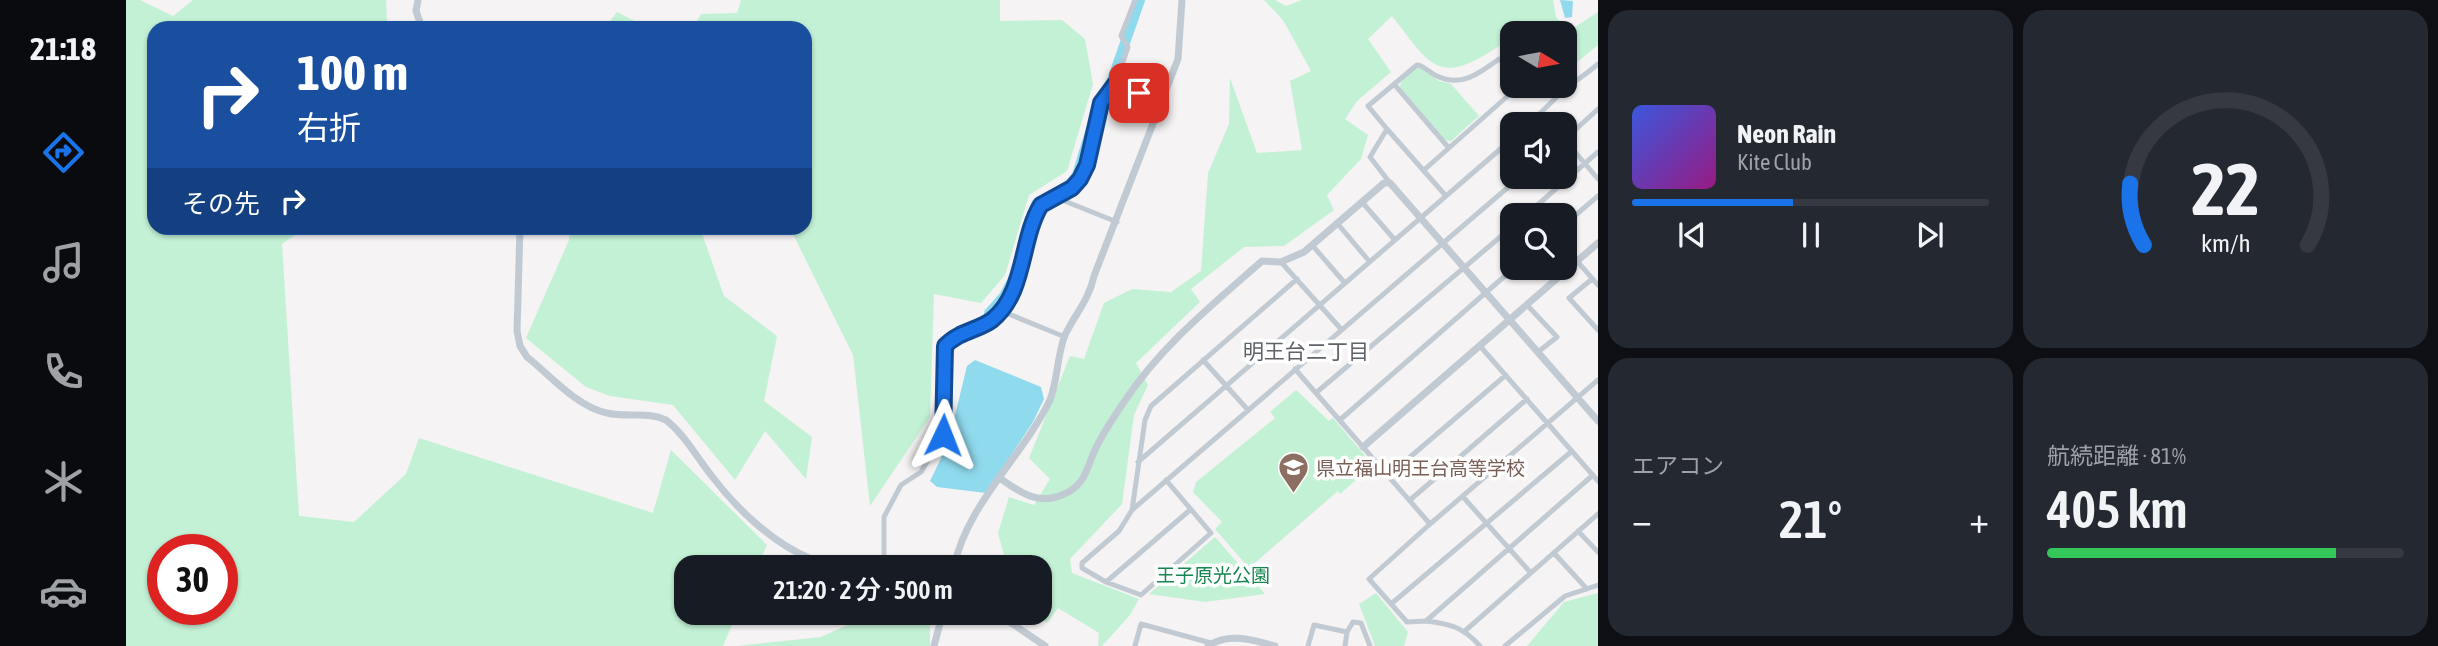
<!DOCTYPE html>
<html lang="ja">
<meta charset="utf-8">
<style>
body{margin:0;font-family:"Asap Condensed","Noto Sans JP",sans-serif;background:#242831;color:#f1f3f6;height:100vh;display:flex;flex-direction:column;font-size:26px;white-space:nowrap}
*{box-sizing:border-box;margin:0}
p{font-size:23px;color:#9ea1a6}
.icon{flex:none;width:38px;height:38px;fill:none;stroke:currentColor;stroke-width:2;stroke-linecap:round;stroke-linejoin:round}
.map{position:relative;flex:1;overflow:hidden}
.sheet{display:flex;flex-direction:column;gap:10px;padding:10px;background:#0d0f14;width:840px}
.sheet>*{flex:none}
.guide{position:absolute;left:21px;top:21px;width:665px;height:214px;border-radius:21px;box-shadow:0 2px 5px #0004;background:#1a4fa0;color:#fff;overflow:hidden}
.needle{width:46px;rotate:100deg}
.tools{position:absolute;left:1374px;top:21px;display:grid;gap:14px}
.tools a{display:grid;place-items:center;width:77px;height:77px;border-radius:14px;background:#171b24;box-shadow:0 2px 5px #0004;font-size:35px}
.speed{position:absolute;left:21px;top:534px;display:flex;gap:14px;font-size:35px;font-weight:700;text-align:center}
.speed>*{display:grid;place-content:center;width:91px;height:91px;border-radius:50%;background:#171b24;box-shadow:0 2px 5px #0004;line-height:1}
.speed .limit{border:10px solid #d22;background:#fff;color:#111}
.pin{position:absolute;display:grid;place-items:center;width:60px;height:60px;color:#fff;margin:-30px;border-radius:14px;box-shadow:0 4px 10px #0006}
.me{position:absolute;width:77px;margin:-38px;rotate:2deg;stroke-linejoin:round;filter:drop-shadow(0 0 5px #0008)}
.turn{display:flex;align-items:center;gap:24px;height:147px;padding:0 35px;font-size:32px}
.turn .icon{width:91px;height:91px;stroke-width:2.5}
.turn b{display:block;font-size:49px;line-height:60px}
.then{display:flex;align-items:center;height:66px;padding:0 35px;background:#0003;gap:14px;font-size:26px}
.big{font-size:52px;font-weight:600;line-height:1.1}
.sheet .tile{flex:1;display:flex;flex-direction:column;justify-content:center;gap:10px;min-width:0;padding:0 24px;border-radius:21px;background:#242831}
.sheet .dial{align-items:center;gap:0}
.dial svg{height:182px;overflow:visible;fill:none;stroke:#363941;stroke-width:7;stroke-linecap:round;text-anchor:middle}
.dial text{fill:#f1f3f6;stroke:none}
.song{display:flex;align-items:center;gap:21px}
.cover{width:84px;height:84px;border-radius:10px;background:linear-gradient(135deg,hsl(230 70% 55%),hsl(310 70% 35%))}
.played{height:7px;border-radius:4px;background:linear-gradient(90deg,#1a73e8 45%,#363941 45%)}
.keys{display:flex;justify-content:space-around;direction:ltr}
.heat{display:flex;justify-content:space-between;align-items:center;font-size:38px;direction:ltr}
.charge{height:10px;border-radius:5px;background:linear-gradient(90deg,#34c759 81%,#363941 0)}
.sheet .tiles{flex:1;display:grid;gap:10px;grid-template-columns:repeat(2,1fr)}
.trip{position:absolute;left:548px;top:555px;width:378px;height:70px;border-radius:21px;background:#171b24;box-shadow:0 2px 5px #0004;font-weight:600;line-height:70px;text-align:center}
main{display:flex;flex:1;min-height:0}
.dock{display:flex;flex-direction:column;width:126px;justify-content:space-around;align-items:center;background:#090b0e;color:#9ea1a6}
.dock .icon{width:49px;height:49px}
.dock .active{color:#1a73e8}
.dock b{font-size:32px;color:#f1f3f6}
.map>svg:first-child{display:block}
.green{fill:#c3f1d5;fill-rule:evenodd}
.water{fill:#90daee}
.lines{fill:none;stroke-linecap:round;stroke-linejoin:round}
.river{stroke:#90daee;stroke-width:10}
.minor{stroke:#c1cad2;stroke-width:5}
.tertiary{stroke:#c1cad2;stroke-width:7}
.route-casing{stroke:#114b97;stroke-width:18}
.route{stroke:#1a73e8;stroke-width:12}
.labels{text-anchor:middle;stroke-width:7;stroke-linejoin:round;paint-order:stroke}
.education-label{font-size:19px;fill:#785e54;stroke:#fff;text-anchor:start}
.park-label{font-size:19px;fill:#17864f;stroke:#fff}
.neighbourhood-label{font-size:21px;fill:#5f6368;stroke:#fff}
</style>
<main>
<nav class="dock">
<b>21:18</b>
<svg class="icon active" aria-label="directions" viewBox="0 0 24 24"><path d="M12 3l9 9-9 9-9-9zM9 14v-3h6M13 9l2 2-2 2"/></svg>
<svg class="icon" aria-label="music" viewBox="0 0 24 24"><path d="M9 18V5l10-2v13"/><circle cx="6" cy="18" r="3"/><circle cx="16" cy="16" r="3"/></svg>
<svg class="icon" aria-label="phone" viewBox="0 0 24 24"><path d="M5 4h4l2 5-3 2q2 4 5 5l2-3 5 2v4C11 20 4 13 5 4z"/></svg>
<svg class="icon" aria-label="climate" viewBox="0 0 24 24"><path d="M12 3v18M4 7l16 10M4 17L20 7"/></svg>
<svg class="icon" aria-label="car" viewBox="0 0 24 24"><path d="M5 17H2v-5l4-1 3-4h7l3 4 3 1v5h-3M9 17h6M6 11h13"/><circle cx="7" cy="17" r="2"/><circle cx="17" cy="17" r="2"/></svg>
</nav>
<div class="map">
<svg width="1472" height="646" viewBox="0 0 1472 646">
<rect width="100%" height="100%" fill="#f5f3f3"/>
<!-- green -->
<path class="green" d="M0,0H14L47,16L67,0H260L261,22L255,28H28V228H179L156,244L173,516L228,522L280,474L293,438L527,513L545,450L641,545L631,567H560V612L611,613L597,646H0ZM37,550H96V609H37Z
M615,0H874V21L936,20L959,39L967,84L941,171L903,195L879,275L855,303L808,294L804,417L744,506L727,355L664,228H679V28H567L575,14L611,13Z
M1138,0H1149L1160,6L1176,0H1427L1430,17L1443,31L1472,12V45L1439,72L1438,33H1386V58L1373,46C1312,87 1305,66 1266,16L1242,39L1265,72L1231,101L1219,119L1242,135L1235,159L1201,195L1208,210L1158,246L1118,247L1065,289L1074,302L1010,363L1022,385L1008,415L996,504L944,559L946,573L1013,599L1004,615L976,646H972L973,633L932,608L921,623L910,613L914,612V567H881L872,533L883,497L908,505L924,479L903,458L944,356L958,359L978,303L1006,289L1045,292L1075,271L1082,173L1103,124L1104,78L1131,153L1176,150L1164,81L1185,71L1157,20Z
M491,12L522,28H479Z
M1290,68H1296L1313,81L1325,84L1353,116L1325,141L1319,140L1274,87L1275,82Z
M444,228H574L598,296L651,336L638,401L686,437L680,479L639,431L609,480L547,405L484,396L460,387L400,338L443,240Z
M1170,390L1203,421L1207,418L1247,465L1214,494L1212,491L1123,568L1089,529L1096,522L1067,492L1070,482L1149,418L1144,412Z
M1089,537L1139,594L1079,602L1023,594Z
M1250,593L1282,632L1278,646H1249L1233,604Z
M1472,593V646H1401L1438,602Z
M750,612L804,613V646H611L695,637Z"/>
<!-- water -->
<path class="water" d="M1434,0L1447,1L1446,17L1439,18Z
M849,360L915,387L918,399L907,422L860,493L811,487L804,481L822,444L841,366Z"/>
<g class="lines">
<!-- river -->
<path class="river" d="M903,229L910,204L944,184L951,175L973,102L986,80L1014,0
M863,313L878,296L889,275"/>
<!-- minor -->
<path class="minor" d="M990,83L1037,102
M1268,84L1322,147
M1409,86C1436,94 1452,81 1472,64
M1416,113L1426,124
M1403,124L1440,88
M1261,129L1320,196
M1438,139L1472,179
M1438,140L1472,109
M1298,170L1393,86
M1264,183L1244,157L1261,129L1242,106L1291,65C1299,66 1303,73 1311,76C1335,88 1354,73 1373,59L1386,68
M931,198L991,222
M1236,202L1268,239
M1400,215L1472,152
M1211,223L1243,261
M1438,225L1472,196
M1186,245L1218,282
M1451,261L1472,285
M1155,262L1215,329
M1466,279L1443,298L1472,330
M1401,305L1431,337L1412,352
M873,310L939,337
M1354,346L1472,481
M1077,360L1122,410
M1169,369L1304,524L1243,579L1281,622L1300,621L1467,475
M1191,392L1386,227
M1215,419L1388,268
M1012,462L1386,139
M1263,475L1380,375
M1040,480L1085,533L1015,595L980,582L956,568V563L993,531L1006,510L1394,177
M1338,498L1404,572
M1284,500L1401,399
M1006,510L1019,420L1025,406L1171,279
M1304,524L1472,380
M1452,531L1472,552
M1428,553L1461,589
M758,559V517L775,485L795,472L817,435V350L826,339L865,321L885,293L909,214L915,205L945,188L954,179L961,165L975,103L990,83L1002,47L995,36L1009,0
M980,582L1064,510
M1265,604L1446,451
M1300,621C1325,624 1337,627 1354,646
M1340,630L1472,514
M1009,646L1015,624L1085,643
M1182,646L1188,625L1221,632L1227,622L1235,623L1244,646
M1219,646L1221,632
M1379,646L1439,596L1472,585"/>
<!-- tertiary -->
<path class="tertiary" d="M292,0L290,11L296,28
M394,228L391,331L394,346L401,357C424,375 451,407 481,413C501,418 521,411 540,420C559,435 570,456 585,475C609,507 645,542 683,558C718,573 754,551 789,567
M1237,447L1472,243
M875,479C895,493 913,506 938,494C944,492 951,486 955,481C961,473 964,461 968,452C976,434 987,418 998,402C1035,346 1086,305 1136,261L1155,262L1178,252L1258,183H1264L1472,421
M828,567C841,504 897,456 924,400C932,379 931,355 939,335C949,314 963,300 968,276L1052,59L1056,0
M869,612L919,646
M808,646L817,612
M1082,646C1103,632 1127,640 1149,646"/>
</g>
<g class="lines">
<defs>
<path id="route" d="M817,435L819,346C833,331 853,330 866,320C900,293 894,239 915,205L946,188L954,179L961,165L975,103L990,83L1013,93"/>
</defs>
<!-- route casing -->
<use href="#route" class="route-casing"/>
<!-- route -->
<use href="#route" class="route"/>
</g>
<!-- icons -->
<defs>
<symbol id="school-pin" viewBox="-11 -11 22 30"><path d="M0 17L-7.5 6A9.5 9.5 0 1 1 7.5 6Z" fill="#8d6e63" stroke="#fff"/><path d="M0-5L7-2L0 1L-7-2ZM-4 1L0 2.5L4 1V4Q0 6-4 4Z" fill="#fff"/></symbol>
</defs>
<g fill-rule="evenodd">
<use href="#school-pin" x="1150" y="450" width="35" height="47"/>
</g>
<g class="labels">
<!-- education labels -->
<g class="education-label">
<text x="1190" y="475">県立福山明王台高等学校</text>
</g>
<!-- park labels -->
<g class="park-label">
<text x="1087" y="582">王子原光公園</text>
</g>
<!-- neighbourhood labels -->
<g class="neighbourhood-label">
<text x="1180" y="359">明王台二丁目</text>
</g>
</g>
</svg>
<div class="tools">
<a><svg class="needle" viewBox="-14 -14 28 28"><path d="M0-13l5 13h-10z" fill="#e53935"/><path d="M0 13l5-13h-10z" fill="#9ea1a6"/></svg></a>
<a><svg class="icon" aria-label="sound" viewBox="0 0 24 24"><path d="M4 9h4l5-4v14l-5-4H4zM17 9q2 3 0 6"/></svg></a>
<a><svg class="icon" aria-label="search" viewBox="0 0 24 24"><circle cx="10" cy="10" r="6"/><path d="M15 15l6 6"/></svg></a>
</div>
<div class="speed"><div class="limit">30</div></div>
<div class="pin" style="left:1013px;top:93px;background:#d93025"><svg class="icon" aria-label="arrive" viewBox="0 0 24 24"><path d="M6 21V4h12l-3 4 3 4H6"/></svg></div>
<svg class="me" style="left:817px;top:435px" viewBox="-20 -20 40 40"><path d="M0-17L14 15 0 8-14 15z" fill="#1a73e8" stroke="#fff" stroke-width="4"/></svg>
<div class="trip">21:20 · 2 分 · 500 m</div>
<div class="guide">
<div class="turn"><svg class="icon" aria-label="right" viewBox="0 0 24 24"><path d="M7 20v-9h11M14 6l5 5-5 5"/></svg><div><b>100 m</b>右折</div></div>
<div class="then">その先<svg class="icon" aria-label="right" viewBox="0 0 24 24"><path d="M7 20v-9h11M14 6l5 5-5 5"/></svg></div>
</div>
</div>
<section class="sheet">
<div class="tiles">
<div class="tile">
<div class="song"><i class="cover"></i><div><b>Neon Rain</b><p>Kite Club</p></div></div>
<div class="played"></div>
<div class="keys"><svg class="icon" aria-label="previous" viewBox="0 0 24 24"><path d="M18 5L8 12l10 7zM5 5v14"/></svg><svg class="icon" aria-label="pause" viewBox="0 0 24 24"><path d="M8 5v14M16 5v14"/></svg><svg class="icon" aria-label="next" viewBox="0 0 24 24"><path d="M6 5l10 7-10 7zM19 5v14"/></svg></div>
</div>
<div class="tile dial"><svg viewBox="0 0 100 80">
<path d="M14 69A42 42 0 1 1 86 69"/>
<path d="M14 69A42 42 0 0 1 8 42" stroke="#1a73e8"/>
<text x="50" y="56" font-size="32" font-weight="700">22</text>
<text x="50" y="72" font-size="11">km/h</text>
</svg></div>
<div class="tile"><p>エアコン</p>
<div class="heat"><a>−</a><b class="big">21°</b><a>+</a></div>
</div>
<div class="tile"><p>航続距離 · 81%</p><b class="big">405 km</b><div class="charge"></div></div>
</div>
</section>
</main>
